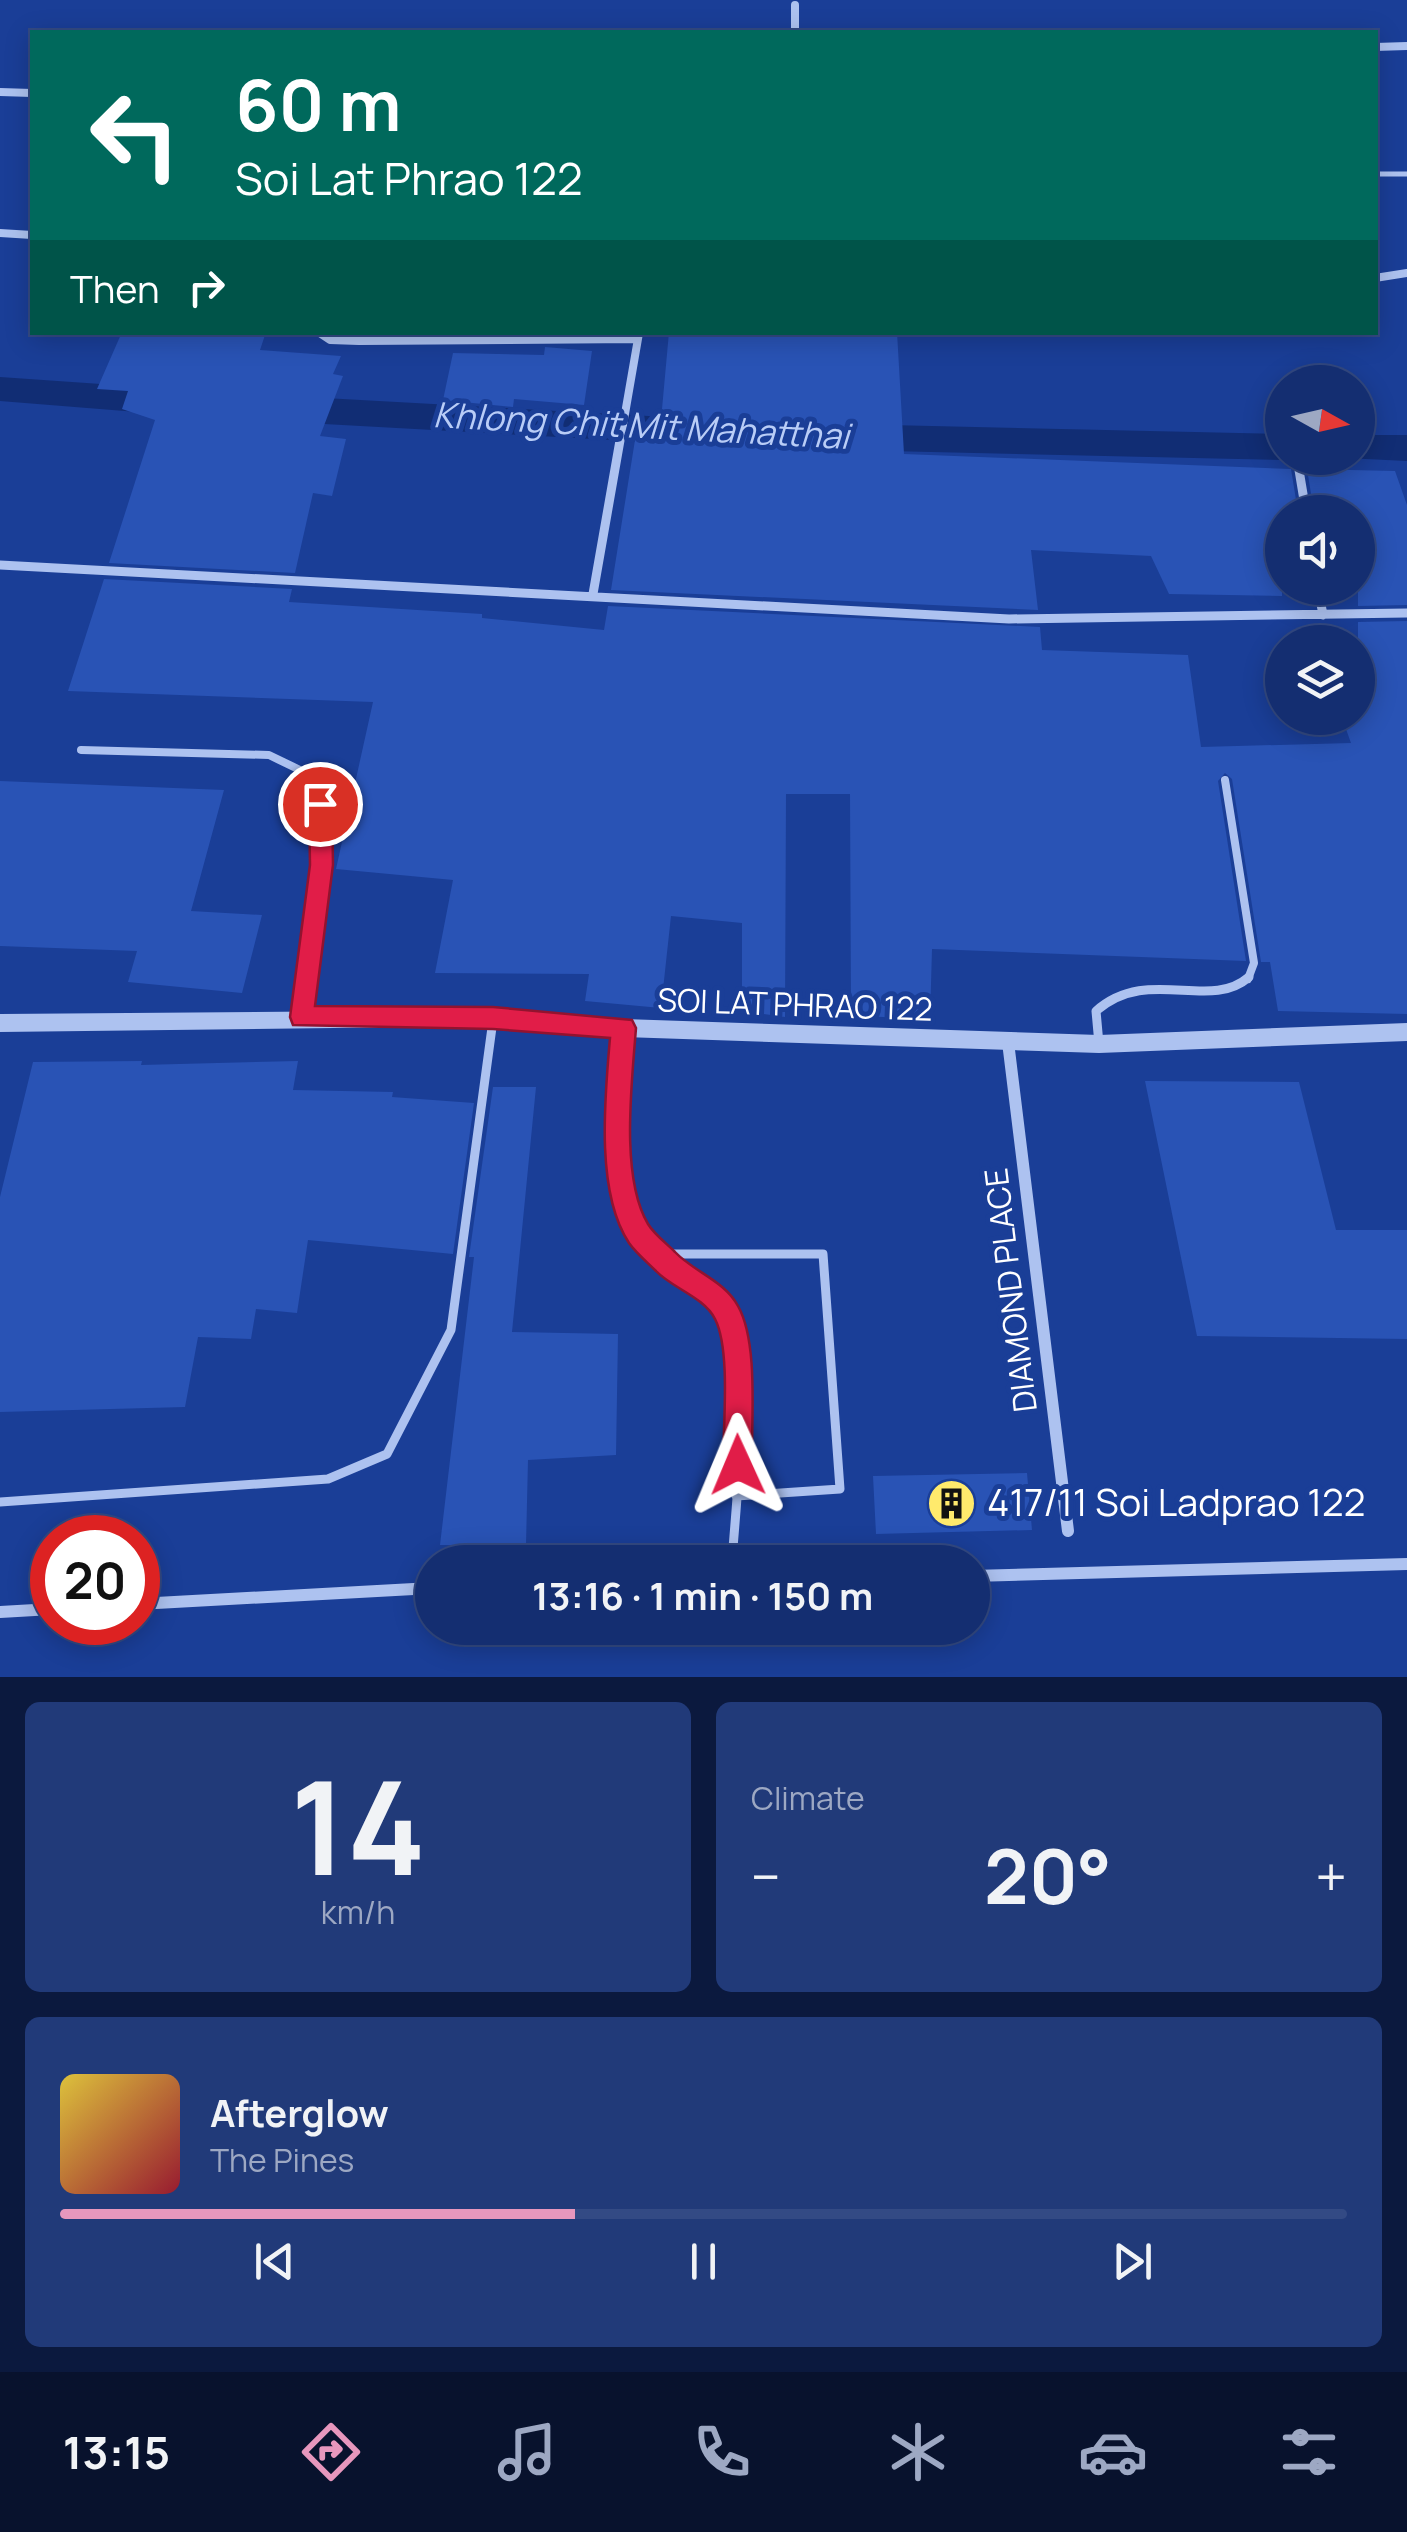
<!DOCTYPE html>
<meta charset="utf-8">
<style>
body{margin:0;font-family:Manrope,sans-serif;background:#213a79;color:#f1f3f6;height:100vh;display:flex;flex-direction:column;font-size:38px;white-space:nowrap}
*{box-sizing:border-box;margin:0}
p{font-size:32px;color:#9da8c3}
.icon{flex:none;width:55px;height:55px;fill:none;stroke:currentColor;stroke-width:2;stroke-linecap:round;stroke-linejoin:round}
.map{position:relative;height:1677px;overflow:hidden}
.sheet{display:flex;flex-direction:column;gap:25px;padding:25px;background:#0b193e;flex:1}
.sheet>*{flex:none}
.hud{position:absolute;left:30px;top:30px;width:1348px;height:305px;border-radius:0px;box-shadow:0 5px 25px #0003,0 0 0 2px #334a84;background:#00695c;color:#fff;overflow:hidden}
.needle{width:65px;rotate:98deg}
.buttons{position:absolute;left:1265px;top:365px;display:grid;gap:20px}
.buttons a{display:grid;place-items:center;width:110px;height:110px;border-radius:50%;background:#142e71;box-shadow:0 5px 25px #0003,0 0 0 2px #334a84;font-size:50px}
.speed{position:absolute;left:30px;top:1515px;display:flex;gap:20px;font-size:50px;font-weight:700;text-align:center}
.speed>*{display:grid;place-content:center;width:130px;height:130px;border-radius:50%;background:#142e71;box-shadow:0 5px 25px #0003,0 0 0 2px #334a84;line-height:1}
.speed .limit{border:15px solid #d22;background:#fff;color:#111}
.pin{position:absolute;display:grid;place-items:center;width:85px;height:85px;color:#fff;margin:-42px;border:5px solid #fff;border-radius:50%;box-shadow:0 2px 10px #0007}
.me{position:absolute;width:110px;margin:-55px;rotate:359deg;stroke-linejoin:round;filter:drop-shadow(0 0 8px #0008)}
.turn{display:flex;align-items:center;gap:35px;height:210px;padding:0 40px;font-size:45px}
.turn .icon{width:130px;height:130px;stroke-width:2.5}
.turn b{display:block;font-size:70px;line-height:85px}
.then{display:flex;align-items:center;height:95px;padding:0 40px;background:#0003;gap:20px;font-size:38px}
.big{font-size:75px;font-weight:700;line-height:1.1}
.sheet .card{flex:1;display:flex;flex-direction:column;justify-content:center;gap:15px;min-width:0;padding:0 35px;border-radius:15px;background:#213a79}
.sheet .dial{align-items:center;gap:0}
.dial b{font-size:130px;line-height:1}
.song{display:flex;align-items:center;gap:30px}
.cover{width:120px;height:120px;border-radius:15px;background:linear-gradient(135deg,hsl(50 70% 55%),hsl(350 70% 35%))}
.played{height:10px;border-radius:5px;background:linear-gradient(90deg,#e797bd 40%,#334a84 40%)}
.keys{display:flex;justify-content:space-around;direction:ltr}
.heat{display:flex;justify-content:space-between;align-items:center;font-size:55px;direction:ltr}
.sheet .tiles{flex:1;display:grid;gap:25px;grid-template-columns:1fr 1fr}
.card:last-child{grid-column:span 2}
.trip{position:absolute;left:415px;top:1545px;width:575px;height:100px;border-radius:50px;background:#142e71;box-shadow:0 5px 25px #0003,0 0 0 2px #334a84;font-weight:700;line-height:100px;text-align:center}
.dock{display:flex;height:160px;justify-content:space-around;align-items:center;background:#08122d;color:#9da8c3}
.dock .icon{width:70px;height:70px}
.dock .current{color:#e797bd}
.dock b{font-size:45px;color:#f1f3f6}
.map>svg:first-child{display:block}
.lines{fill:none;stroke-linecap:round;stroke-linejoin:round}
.canal{fill:#112d74;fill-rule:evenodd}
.building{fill:#2953b5}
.service-far2{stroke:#adc2f0;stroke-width:5}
.service-far1{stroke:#adc2f0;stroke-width:8}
.service{stroke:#adc2f0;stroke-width:9}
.minor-far2{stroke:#adc2f0;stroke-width:8}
.minor-far1{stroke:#adc2f0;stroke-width:9}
.minor{stroke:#adc2f0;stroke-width:12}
.tertiary{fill:#adc2f0;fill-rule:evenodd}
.route{fill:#e11d48;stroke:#92132f;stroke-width:2.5}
.labels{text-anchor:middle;stroke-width:10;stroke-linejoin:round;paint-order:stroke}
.street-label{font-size:32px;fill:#fff;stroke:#1a3e97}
.water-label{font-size:35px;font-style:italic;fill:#b9cdf7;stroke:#1a3e97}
.near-poi-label{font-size:38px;fill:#fff;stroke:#1a3e97;text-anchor:start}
</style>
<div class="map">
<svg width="1407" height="1677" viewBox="0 0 1407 1677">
<rect width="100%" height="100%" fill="#1a3e97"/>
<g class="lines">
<!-- canal -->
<path class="canal" d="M0,377L187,390L200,394L205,403L200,412L187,416L0,401Z
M270,395L721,420L734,424L740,433L734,442L721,446L270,421L257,417L252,408L257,399Z
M845,424L1282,434V458H1291L1282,460L845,450L832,446L826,437L832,428Z
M1358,435H1407V461L1345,458H1358Z"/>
</g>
<!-- building -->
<path class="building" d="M122,332H266L260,350L341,356L333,374L343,376L320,436L346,439L332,496L313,493L295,573L109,563L155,420L122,409L128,391L97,389Z
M669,332H897L904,454L1291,469L1298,512H1282V596L1169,594L1151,556L1031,550L1038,610L611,590L635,440L659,442Z
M545,347L592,351L584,405L514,399L513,407L443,400L453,353L544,355Z
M1307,469L1395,471L1407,505V605L1358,606V512H1314Z
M104,579L292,589L289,602L482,614V618L604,630L608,606L1040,627L1042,650L1188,655L1201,747L1351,743L1342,718H1358V622L1407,621V1014L1278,1011L1270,962H1261L1232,779L1225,773L1218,781L1246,961L932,949L930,1020L851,1015L850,794H786L785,1017L742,1011V923L671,916L661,1008L585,1001L589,974L435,973L453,880L336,869L373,702L68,691Z
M0,781L224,790L191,911L262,915L242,993L128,982L137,951L0,946Z
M142,1061L141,1065L298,1061L293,1090L393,1092L392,1097L474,1103L453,1254L308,1240L297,1313L256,1309L251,1339L198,1337L185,1407L0,1412V1197L33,1062Z
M1145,1081L1299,1082L1336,1230H1407V1339L1197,1336Z
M493,1087H536L512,1332L618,1334L616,1455L528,1460L526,1545H440L474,1257H469Z
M1027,1473L1032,1530L876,1534L873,1476Z"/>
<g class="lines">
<!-- service-far2 -->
<path class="service-far2" d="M1375,174H1407"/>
<!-- service-far1 -->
<path class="service-far1" d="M81,750L269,755L302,771L320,805L322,865L307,979
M1225,780L1254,963L1248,979"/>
<!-- service -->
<path class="service" d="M302,1017L307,977
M624,1028C615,1114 601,1198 668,1265C685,1282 716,1289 727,1312C753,1366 736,1500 732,1562
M1099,1044L1096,1011C1148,965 1209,1012 1249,977
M659,1254H823L840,1489L736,1496
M0,1502L328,1479L387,1454L451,1330L493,1020"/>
<!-- minor-far2 -->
<path class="minor-far2" d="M795,5V32
M1375,47L1407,46
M0,92L32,93
M0,233L32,235
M1375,278L1407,273
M318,332L330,340L359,341L638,339
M622,431L639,333"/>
<!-- minor-far1 -->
<path class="minor-far1" d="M1297,458L1306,512
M0,565L1009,619L1407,613
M1318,588L1323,615
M593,594L622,429"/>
<!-- minor -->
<path class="minor" d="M1008,1042L1068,1531
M972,1576L1407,1564
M138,1604L432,1588
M0,1612L52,1609"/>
<!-- tertiary -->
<path class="tertiary" d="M493,1010L624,1019L1099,1035L1407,1023V1041L1099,1053L624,1037L493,1026L0,1032V1014Z"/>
</g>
<!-- route -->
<path class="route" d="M320,795L332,804L333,865L315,1006L493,1007L632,1020L636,1028C632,1082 620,1177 648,1224C654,1234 667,1244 675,1252C694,1272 725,1281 738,1306C759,1343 751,1422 752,1465L748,1475L738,1479L728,1475L723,1465C723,1428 731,1350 715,1319C704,1297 672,1288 656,1271C647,1262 636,1253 629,1243C595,1192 605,1096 610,1038L493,1029L293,1025L290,1017L310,865L309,804Z"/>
<!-- icons -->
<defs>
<symbol id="building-disc" viewBox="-11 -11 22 22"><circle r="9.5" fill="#ffea6c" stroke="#1a3e97"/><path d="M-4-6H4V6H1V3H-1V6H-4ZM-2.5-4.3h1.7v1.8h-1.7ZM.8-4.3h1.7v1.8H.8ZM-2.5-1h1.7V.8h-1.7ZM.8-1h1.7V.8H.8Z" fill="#111"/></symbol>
</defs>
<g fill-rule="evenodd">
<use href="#building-disc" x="924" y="1476" width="55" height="55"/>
</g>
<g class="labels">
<!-- street labels -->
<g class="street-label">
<text transform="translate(795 1005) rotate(2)" y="11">SOI LAT PHRAO 122</text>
<text transform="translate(1011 1290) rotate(-97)" y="11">DIAMOND PLACE</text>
</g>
<!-- water labels -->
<g class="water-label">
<text transform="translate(641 426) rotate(3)" y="12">Khlong Chit Mit Mahatthai</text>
</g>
<!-- near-poi labels -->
<g class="near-poi-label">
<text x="987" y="1516">417/11 Soi Ladprao 122</text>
</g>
</g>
</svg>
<div class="buttons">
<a><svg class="needle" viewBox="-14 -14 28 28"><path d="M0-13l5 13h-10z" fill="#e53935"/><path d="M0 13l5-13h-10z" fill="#9da8c3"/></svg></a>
<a><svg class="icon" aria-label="sound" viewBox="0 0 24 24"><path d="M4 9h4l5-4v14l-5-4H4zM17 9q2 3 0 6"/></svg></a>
<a><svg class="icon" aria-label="layers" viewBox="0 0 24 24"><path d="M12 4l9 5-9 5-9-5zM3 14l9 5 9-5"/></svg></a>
</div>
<div class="speed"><div class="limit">20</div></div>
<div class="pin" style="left:320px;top:804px;background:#d93025"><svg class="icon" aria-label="arrive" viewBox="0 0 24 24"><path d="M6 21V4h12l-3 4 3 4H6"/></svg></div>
<svg class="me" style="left:738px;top:1465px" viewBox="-20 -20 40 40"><path d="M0-17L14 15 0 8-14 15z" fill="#e11d48" stroke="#fff" stroke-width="4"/></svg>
<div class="trip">13:16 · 1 min · 150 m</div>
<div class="hud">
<div class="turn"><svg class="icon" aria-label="left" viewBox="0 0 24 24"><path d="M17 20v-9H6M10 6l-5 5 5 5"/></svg><div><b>60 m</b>Soi Lat Phrao 122</div></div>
<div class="then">Then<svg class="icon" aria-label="right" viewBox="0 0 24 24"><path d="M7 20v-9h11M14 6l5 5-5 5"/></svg></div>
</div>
</div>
<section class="sheet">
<div class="tiles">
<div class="card dial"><b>14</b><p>km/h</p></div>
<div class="card"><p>Climate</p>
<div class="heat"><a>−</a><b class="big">20°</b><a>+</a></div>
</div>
<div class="card">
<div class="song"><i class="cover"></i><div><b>Afterglow</b><p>The Pines</p></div></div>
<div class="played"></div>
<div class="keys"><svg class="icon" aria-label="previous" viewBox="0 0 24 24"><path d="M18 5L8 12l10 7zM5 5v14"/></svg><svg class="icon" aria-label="pause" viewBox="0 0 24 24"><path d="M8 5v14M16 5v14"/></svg><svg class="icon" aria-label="next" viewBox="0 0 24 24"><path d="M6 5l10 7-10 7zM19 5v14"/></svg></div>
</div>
</div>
</section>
<nav class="dock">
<b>13:15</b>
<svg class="icon current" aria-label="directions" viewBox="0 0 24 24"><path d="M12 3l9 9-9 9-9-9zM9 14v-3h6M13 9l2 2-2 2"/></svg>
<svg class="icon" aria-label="music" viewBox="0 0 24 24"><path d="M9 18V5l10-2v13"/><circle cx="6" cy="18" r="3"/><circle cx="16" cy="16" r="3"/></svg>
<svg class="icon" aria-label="phone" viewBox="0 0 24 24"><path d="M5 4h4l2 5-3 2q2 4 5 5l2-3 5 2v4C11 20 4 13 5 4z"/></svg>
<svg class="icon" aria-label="climate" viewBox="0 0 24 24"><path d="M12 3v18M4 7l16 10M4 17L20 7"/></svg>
<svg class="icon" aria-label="car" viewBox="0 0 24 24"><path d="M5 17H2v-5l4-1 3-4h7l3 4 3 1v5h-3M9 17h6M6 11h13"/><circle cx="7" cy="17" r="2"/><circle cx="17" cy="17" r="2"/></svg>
<svg class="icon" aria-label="filters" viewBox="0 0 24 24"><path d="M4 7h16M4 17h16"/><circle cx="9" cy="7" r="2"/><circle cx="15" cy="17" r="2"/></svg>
</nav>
